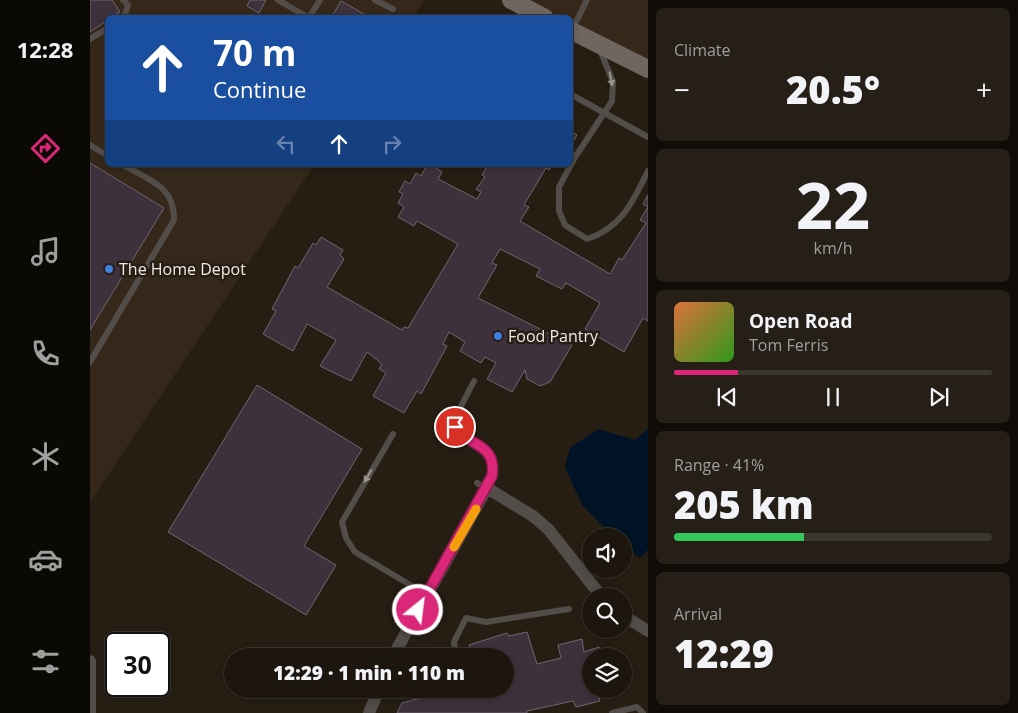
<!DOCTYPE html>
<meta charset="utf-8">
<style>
body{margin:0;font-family:"Open Sans",sans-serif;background:#251f17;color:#f1f3f6;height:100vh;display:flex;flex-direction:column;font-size:19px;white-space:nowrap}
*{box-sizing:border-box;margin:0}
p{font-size:16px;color:#a09f9e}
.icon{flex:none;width:28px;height:28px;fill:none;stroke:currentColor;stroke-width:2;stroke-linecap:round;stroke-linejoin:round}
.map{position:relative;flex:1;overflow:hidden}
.drawer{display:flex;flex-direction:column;gap:8px;padding:8px;background:#0f0c08;width:370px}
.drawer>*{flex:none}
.banner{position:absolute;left:15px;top:15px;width:468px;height:152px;border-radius:8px;box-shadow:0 2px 8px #0003,0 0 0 1px #3a352e;background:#1a4fa0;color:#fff;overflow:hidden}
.buttons{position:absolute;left:492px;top:528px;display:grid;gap:10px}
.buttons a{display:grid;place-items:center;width:50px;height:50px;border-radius:50%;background:#1c160e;box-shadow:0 2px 8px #0003,0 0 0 1px #3a352e;font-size:25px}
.speed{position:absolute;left:15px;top:632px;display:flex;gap:10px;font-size:25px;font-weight:700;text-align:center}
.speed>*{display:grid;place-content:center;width:65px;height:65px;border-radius:50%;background:#1c160e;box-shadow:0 2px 8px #0003,0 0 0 1px #3a352e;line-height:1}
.speed .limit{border:2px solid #111;border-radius:8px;background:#fff;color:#111}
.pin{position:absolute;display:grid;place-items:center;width:42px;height:42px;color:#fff;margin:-21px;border:2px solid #fff;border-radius:50%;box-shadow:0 1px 5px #0007}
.me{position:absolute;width:55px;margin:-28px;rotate:29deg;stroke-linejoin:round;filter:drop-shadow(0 0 4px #0008)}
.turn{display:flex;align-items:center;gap:18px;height:105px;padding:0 25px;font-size:22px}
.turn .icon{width:65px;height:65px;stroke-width:2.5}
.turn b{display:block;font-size:35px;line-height:42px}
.lanes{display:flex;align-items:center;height:48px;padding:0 25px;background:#0003;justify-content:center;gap:25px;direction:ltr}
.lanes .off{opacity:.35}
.big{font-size:38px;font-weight:800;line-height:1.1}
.drawer .tile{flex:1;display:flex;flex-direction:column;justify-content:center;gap:8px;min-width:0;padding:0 18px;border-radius:8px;background:#251f17}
.drawer .dial{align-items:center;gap:0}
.dial b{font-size:65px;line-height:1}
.song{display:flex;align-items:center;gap:15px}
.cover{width:60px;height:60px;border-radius:8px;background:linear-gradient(135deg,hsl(20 70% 55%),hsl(110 70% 35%))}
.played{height:5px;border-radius:2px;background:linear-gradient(90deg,#db2777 20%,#3a352e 20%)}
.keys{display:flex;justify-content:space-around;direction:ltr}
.heat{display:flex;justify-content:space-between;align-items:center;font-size:28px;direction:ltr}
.charge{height:8px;border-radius:4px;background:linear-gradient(90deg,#34c759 41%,#3a352e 0)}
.trip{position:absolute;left:134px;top:648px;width:290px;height:50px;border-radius:25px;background:#1c160e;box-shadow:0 2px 8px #0003,0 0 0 1px #3a352e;font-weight:800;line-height:50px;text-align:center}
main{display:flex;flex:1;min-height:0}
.menu{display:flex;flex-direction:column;width:90px;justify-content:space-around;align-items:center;background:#0b0906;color:#a09f9e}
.menu .icon{width:35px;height:35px}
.menu .selected{color:#db2777}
.menu b{font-size:22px;color:#f1f3f6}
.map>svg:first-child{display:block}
.commercial{fill:#35281b}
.water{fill:#001326}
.building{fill:#3d313b;stroke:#72656f}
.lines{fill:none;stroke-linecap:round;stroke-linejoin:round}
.lane{stroke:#534d49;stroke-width:6}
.street{stroke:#534d49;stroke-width:12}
.secondary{stroke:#706660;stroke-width:18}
.oneway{fill:#9a948e}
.route-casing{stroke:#8e194d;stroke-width:12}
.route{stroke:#db2777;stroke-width:9}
.slow{stroke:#f59e0b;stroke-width:9}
.shop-dot{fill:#3f7fe0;stroke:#261e13;stroke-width:2}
.labels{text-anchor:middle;stroke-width:5;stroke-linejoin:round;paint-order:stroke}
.poi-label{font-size:16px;fill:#f0eae3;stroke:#261e13;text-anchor:start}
</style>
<main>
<nav class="menu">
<b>12:28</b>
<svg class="icon selected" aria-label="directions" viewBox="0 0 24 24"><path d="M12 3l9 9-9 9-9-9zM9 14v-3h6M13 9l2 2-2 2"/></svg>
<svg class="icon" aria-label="music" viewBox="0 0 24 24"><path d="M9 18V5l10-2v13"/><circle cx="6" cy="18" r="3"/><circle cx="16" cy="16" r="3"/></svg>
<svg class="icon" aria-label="phone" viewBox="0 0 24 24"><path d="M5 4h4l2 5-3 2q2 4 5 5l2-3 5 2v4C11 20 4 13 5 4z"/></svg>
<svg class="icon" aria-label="climate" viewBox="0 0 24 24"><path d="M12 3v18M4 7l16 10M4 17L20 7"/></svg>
<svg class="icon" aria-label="car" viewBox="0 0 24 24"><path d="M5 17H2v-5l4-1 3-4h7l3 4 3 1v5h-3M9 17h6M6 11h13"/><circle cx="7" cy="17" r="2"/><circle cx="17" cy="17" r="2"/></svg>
<svg class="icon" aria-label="filters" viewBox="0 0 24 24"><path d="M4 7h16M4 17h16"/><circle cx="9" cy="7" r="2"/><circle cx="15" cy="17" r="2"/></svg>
</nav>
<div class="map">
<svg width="558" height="713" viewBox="0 0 558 713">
<rect width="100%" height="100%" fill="#261e13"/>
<!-- commercial -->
<path class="commercial" d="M0,0H335L323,17L18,18V165H224L0,502Z
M435,0H558V60L480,22V18L471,17Z"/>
<!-- water -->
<path class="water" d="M508,429L545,440L558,429V550L550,558L534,546V536H523L492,505L475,467L480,448Z"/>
<!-- building -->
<path class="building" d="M0,0H22L30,12L18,18V20L0,32Z
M160,0H176L169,13L157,6Z
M251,1L281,18H241Z
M480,130L487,135L480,147Z
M0,163L74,208L0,330Z
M337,165H341L352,172L348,179L387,199L391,192L386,189L395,177L392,175L398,165H462L459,170L456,168L434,205L439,207L430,221L520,274L529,258L532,260L556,223L550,220L558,207V321L553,318L534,352L495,329L510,303L476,283L472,289L446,276L450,269L410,249L402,263L407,265L388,298L482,345L460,382L450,386L437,379L435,370L422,392L397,379L406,363L395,357L391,363L370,351L375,342L359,332L353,344L357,346L331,394L327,391L314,413L283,396L296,373L289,369L292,364L277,352L261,381L230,366L246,340L217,324L203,351L173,334L186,311L182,309L205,266L208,268L223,243L226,245L231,237L253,250L250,255L254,259L237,287L312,330L314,327L318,328L368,244L327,221L324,226L308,217L314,207L308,203L313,194L309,192L315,181L320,184L326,173L331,176Z
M558,195V207L553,204Z
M167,385L272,449L214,546L246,565L216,615L78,532Z
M437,632L447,664L471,658L468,645L492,639L494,652L509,647L513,656H501V689H506L510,701L486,707L483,701L437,711V713H307L312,703L335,697L333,689H415V656H382L379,645L417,633L419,636Z"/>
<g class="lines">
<!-- lane -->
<path class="lane" d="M188,0L219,18
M285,0L303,9
M31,18L35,14L38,5L33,0
M219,18L230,0
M482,30L497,0
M0,39L18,28
M510,50L523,82L522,101L484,159L469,187V211L475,225L497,239C532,228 543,201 558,171
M480,94L558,137
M0,145L18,156
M0,362L84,220C85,186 59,180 33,165
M384,381L364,420C366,450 420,437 397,488L387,483
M303,434L252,522L256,538L265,552L337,595
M366,656L364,642L376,618L396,622L479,609
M522,713L547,707L553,713"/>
<!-- street -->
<path class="street" d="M534,616L558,631
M303,656L397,488L443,516L459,530L511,596
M0,661V713
M279,713L289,689"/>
<!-- secondary -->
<path class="secondary" d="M421,0L455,18
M480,30L558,69"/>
</g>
<!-- one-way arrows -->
<defs><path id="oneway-solid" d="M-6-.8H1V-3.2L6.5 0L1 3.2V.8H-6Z" transform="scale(1.25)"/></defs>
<g class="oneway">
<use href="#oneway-solid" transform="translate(521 79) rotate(78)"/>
<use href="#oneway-solid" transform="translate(278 476) rotate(120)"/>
</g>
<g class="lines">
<defs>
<path id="route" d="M328,610L402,476C407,443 379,447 365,427"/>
</defs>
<!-- route casing -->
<use href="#route" class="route-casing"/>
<!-- route -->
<use href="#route" class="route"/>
<!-- slow -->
<path class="slow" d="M364,547L386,509"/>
</g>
<!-- markers -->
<g class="shop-dot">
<circle cx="19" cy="269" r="5"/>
<circle cx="408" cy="336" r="5"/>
</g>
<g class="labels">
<!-- poi labels -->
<g class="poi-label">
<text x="29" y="275">The Home Depot</text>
<text x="418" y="342">Food Pantry</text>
</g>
</g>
</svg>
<div class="buttons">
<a><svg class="icon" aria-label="sound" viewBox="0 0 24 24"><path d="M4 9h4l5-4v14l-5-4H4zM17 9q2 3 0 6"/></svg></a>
<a><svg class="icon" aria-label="search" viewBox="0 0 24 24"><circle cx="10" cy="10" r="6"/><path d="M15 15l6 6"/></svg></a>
<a><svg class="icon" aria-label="layers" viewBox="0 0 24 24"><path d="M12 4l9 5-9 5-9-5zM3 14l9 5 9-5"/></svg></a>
</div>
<div class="speed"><div class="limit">30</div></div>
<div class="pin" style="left:365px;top:427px;background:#d93025"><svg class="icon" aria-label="arrive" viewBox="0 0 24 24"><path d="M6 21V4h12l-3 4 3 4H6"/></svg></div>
<svg class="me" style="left:328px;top:610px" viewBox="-20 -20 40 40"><circle r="17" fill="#db2777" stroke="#fff" stroke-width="3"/><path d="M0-11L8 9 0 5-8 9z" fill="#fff"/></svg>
<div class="trip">12:29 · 1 min · 110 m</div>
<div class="banner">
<div class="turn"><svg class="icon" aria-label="ahead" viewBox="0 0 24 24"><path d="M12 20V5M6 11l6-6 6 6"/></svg><div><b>70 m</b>Continue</div></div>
<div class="lanes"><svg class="icon off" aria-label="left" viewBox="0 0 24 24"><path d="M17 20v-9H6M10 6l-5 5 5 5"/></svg><svg class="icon" aria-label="ahead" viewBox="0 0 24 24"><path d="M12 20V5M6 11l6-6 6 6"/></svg><svg class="icon off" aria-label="right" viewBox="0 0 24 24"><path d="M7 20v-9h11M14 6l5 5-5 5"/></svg></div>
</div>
</div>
<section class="drawer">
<div class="tile"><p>Climate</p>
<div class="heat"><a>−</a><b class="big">20.5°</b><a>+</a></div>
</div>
<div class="tile dial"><b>22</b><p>km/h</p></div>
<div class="tile">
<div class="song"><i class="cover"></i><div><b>Open Road</b><p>Tom Ferris</p></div></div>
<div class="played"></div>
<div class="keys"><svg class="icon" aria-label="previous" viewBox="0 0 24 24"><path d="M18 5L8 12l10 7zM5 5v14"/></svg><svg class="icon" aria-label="pause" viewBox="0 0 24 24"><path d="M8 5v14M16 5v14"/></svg><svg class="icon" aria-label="next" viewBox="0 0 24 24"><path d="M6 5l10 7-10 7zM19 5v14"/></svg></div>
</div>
<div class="tile"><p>Range · 41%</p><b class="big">205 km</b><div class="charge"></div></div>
<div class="tile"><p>Arrival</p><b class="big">12:29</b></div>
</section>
</main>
